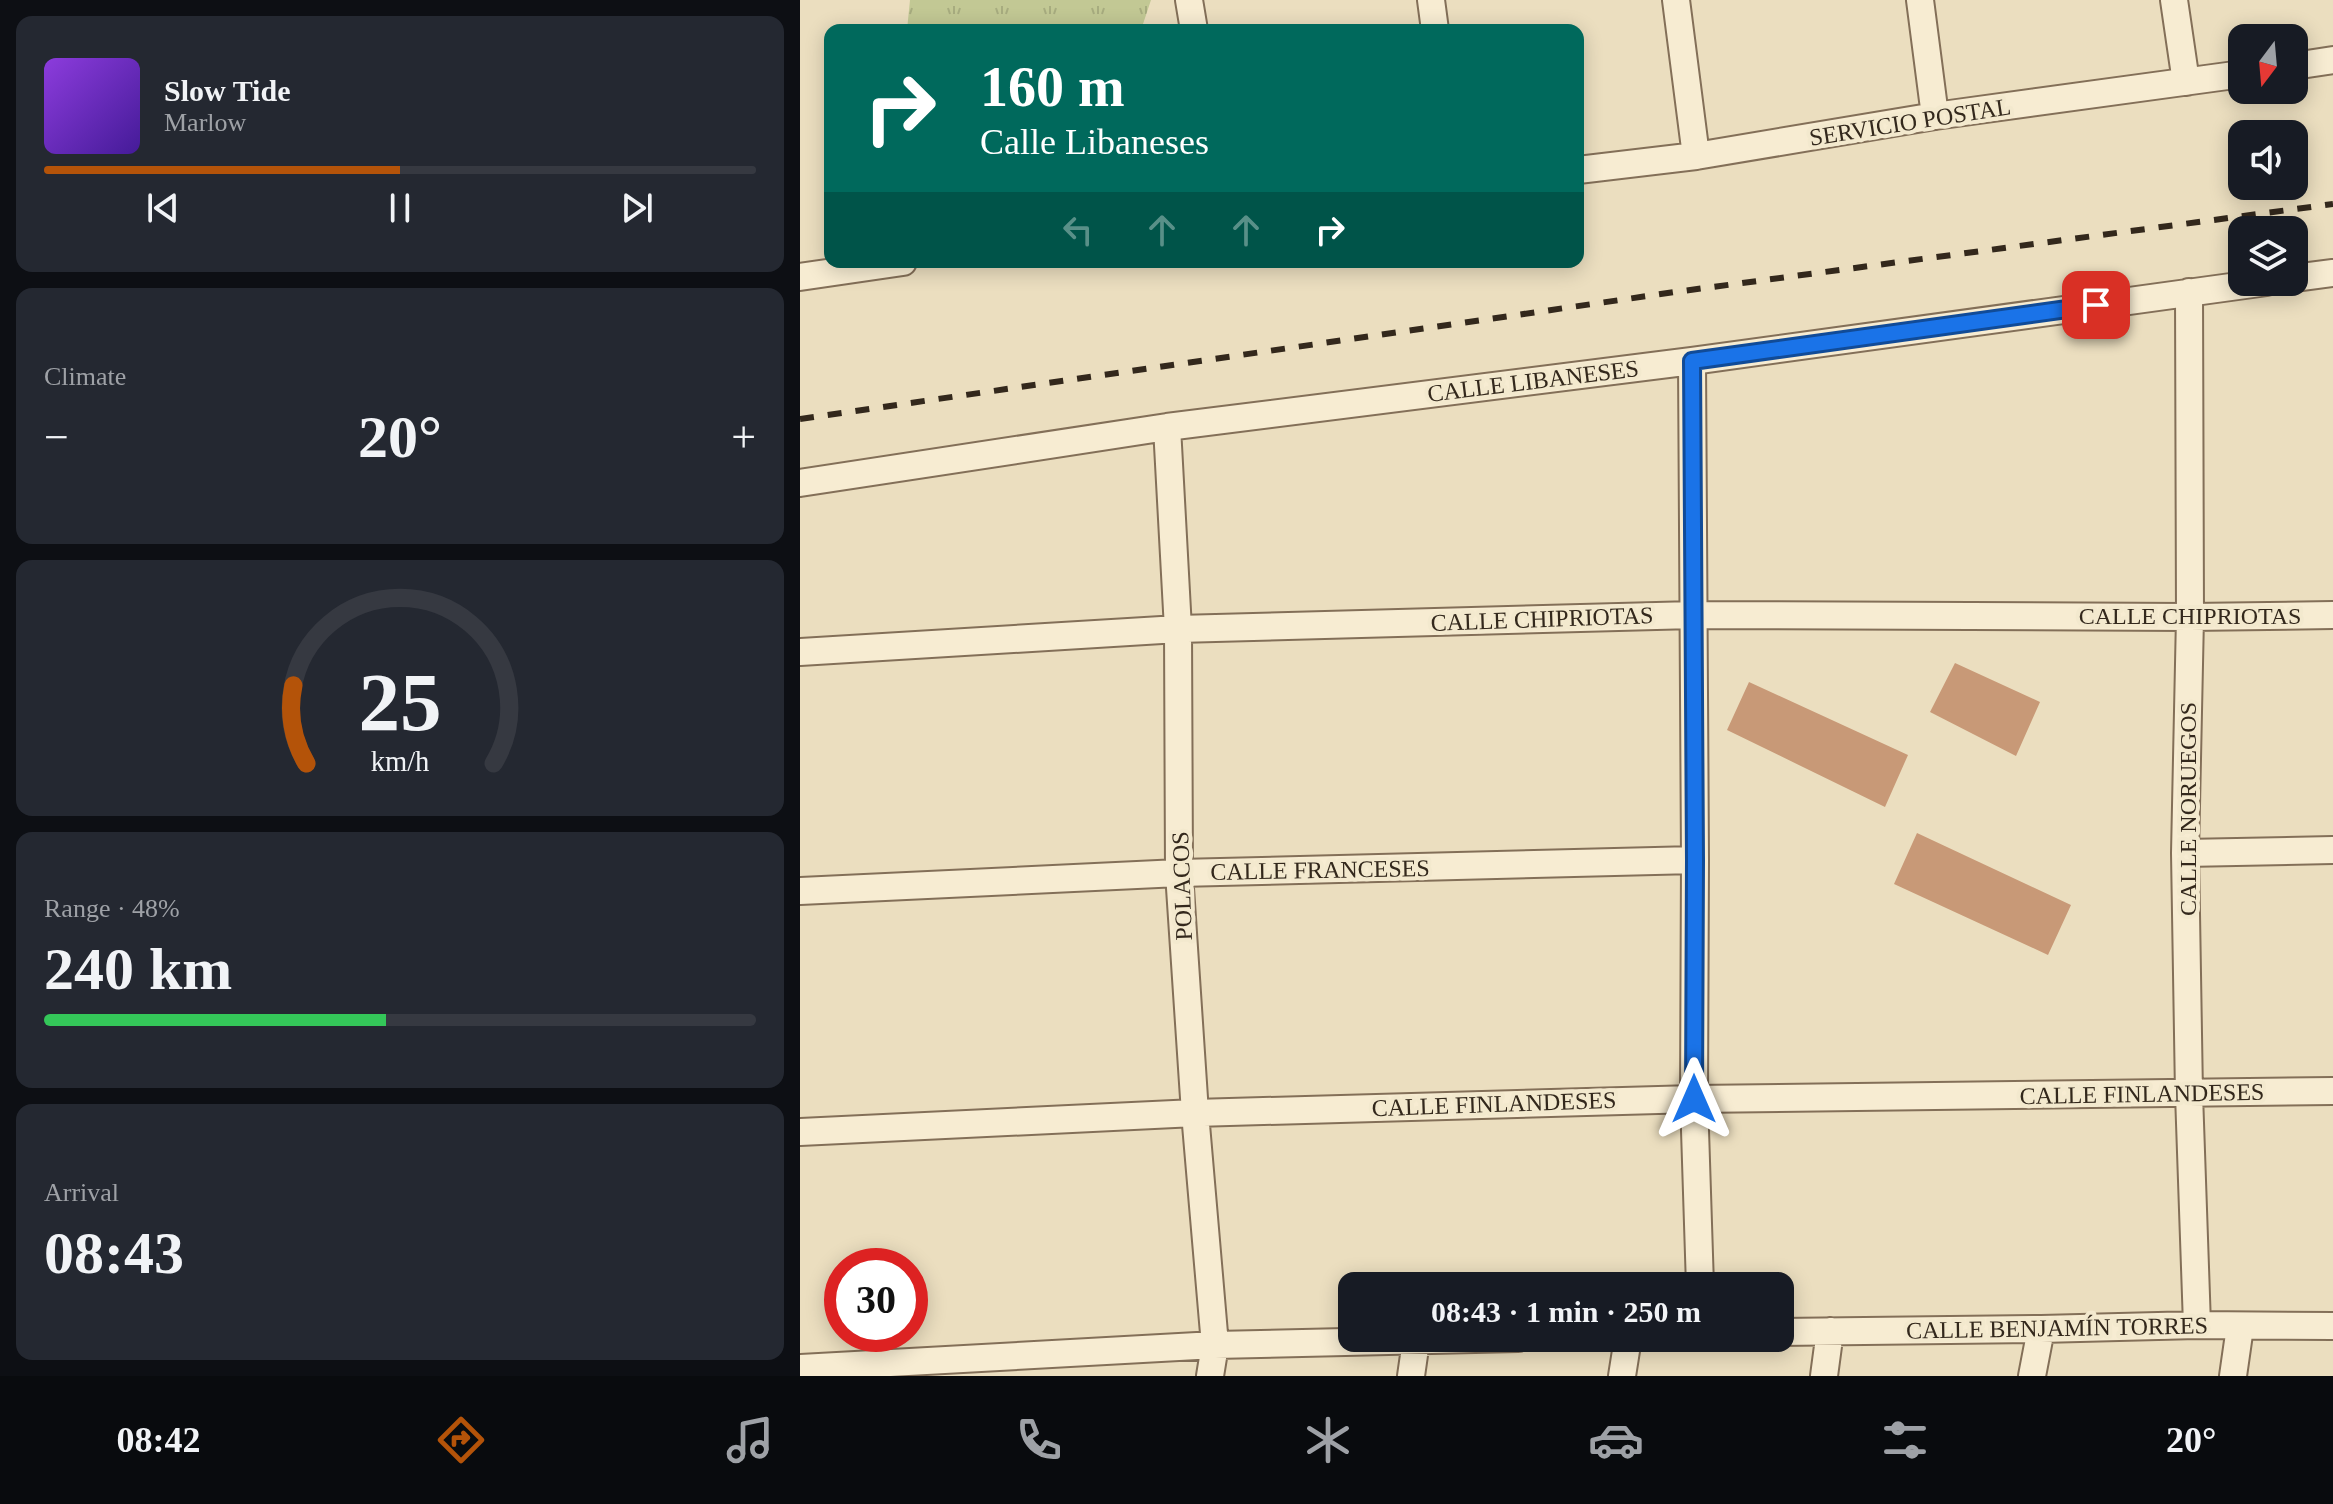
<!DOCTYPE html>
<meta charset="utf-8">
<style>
body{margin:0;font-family:"Times New Roman",serif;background:#242831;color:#f1f3f6;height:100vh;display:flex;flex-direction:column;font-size:30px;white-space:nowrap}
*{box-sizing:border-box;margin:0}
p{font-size:26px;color:#9ea1a6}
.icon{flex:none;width:44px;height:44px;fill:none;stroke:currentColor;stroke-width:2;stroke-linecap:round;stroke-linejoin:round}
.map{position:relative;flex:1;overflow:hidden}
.details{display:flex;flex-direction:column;gap:16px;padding:16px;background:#0d0f14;width:800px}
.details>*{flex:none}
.banner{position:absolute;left:24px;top:24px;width:760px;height:244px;border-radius:16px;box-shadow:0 4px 20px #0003;background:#00695c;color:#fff;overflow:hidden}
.needle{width:52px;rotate:196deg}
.fabs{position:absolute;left:1428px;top:24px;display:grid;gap:16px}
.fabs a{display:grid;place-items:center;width:80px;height:80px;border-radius:16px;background:#171b24;box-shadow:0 4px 20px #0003;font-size:40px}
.speed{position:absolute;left:24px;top:1248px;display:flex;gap:16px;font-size:40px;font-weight:700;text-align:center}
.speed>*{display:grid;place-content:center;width:104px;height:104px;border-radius:50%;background:#171b24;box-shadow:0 4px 20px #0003;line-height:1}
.speed .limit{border:12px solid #d22;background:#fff;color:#111}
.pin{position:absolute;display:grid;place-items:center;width:68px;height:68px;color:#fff;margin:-34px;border-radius:16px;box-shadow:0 4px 12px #0006}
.me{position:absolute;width:88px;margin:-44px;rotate:0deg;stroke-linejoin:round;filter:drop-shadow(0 0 6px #0008)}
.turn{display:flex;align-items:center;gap:28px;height:168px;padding:0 24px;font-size:36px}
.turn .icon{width:104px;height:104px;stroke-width:2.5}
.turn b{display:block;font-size:56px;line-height:68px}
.lanes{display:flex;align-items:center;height:76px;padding:0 24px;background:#0003;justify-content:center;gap:40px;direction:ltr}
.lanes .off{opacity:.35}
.big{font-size:60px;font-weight:800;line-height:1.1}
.details .tile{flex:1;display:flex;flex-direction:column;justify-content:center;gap:12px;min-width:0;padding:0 28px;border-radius:16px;background:#242831}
.details .dial{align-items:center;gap:0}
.dial svg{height:208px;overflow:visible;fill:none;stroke:#363941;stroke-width:7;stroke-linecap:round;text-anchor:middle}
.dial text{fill:#f1f3f6;stroke:none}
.song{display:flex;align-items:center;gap:24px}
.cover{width:96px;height:96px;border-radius:12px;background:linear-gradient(135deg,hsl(270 70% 55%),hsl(260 70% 35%))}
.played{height:8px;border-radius:4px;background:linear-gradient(90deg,#b45309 50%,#363941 50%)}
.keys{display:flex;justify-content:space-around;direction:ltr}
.heat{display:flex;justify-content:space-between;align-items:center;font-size:44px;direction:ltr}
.charge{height:12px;border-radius:6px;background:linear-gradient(90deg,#34c759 48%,#363941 0)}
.trip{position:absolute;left:538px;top:1272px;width:456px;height:80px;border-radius:16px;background:#171b24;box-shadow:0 4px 20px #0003;font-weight:800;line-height:80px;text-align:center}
.tabs{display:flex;height:128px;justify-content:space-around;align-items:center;background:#090b0e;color:#9ea1a6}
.tabs .icon{width:56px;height:56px}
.tabs .current{color:#b45309}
.tabs b{font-size:36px;color:#f1f3f6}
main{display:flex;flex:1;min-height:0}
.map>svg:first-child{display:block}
.grass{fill:url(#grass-tufts)}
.building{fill:#c89977}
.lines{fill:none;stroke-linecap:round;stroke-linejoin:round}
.minor-casing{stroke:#836f58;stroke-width:30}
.minor{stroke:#f7ecd2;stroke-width:26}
.rail{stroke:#33281c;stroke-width:6;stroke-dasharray:14 14;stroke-linecap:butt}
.route-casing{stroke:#114b97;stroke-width:20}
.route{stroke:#1a73e8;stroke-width:14}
.labels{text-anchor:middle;stroke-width:8;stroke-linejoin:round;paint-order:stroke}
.street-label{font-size:24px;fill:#33281c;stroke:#f3e9ce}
</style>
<main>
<section class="details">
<div class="tile">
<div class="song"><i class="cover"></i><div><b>Slow Tide</b><p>Marlow</p></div></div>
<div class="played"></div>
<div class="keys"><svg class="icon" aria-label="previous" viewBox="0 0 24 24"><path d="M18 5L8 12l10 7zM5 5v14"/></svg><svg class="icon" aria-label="pause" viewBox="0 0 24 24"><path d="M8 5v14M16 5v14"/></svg><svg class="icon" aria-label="next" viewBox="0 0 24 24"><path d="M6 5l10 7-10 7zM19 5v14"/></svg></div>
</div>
<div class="tile"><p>Climate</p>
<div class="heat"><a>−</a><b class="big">20°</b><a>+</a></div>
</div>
<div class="tile dial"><svg viewBox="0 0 100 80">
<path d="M14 69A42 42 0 1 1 86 69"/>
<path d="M14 69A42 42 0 0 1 9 39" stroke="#b45309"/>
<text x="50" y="56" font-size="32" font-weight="700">25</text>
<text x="50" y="72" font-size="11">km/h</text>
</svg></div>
<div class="tile"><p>Range · 48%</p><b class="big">240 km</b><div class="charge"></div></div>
<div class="tile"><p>Arrival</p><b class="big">08:43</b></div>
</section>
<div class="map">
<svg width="1533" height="1376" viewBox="0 0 1533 1376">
<defs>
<pattern id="grass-tufts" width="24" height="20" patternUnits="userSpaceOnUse" patternTransform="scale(2)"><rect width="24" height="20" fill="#c2c894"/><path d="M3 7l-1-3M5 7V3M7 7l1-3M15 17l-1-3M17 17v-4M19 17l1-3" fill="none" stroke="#a7ac7f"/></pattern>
</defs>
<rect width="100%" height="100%" fill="#ebdebf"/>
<!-- grass -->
<path class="grass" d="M110,0H351L341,30H107Z"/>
<!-- building -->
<path class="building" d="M1155,663L1240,702L1216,756L1130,712Z
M949,682L1108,755L1085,807L927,730Z
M1117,833L1271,905L1248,955L1094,884Z"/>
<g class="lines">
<defs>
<path id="minor" d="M389,0L394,30
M631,0L635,30
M876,0L896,156
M1120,0L1135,116
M1374,0L1386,82
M1494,66L1533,60
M778,170L896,156L1135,116L1442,74
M0,277L103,262
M1494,278L1533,273
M1389,292L1390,617L1385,853L1389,1094L1397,1325
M892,361L895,860L894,1099L900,1286
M367,427L378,629L379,873L395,1113L415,1345L410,1376
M0,483L367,427L892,361L1467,282
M0,652L378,629L894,615L1390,617L1533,615
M1385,853L1533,850
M0,891L379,873L895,860
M0,1132L395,1113L894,1099L1533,1091
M980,1332L1241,1329L1397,1325L1533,1326
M0,1368L415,1345L718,1338
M611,1376L616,1341
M822,1376L828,1338
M1024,1376L1030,1331
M1232,1376L1241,1329
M1433,1376L1440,1327"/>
</defs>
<!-- minor casing -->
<use href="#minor" class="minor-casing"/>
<!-- minor -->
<use href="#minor" class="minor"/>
<!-- rail -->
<path class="rail" d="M0,419L875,292L1533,204"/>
</g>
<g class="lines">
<defs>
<path id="route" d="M894,1099L895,860L892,361L1296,305"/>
</defs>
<!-- route casing -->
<use href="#route" class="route-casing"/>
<!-- route -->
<use href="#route" class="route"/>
</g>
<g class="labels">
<!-- street labels -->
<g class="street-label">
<text transform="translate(1110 122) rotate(-9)" y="8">SERVICIO POSTAL</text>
<text transform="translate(733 381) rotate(-7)" y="8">CALLE LIBANESES</text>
<text x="1390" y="624">CALLE CHIPRIOTAS</text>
<text transform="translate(742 619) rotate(-2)" y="8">CALLE CHIPRIOTAS</text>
<text transform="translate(1388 809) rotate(-90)" y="8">CALLE NORUEGOS</text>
<text transform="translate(520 870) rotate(-1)" y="8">CALLE FRANCESES</text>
<text transform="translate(382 886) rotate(-92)" y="8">POLACOS</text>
<text transform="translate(1342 1094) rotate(-1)" y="8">CALLE FINLANDESES</text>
<text transform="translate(694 1104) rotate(-2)" y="8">CALLE FINLANDESES</text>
<text transform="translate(1257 1328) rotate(-1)" y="8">CALLE BENJAMÍN TORRES</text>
</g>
</g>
</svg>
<div class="fabs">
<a><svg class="needle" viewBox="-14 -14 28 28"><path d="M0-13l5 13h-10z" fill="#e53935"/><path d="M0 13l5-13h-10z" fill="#9ea1a6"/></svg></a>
<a><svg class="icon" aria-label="sound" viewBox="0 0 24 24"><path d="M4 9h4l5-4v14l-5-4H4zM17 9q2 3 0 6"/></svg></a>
<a><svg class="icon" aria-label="layers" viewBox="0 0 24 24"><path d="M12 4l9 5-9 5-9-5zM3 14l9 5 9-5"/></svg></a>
</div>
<div class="speed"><div class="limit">30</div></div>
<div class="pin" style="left:1296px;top:305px;background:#d93025"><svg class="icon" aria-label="arrive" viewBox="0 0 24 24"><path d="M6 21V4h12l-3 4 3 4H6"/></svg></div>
<svg class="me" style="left:894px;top:1099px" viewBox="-20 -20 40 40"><path d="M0-17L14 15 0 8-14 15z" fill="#1a73e8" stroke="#fff" stroke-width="4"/></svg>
<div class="trip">08:43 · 1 min · 250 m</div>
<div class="banner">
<div class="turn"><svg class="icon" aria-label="right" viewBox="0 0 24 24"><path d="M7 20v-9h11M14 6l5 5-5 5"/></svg><div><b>160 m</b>Calle Libaneses</div></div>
<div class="lanes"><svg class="icon off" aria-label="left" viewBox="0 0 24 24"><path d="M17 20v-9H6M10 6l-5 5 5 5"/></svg><svg class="icon off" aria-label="ahead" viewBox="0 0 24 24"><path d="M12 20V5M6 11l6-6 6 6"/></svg><svg class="icon off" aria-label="ahead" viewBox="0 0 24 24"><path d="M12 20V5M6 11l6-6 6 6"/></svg><svg class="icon" aria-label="right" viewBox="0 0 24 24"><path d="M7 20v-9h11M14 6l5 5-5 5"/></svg></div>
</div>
</div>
</main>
<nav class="tabs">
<b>08:42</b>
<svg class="icon current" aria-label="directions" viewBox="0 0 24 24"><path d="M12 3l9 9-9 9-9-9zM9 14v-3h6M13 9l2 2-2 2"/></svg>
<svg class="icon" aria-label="music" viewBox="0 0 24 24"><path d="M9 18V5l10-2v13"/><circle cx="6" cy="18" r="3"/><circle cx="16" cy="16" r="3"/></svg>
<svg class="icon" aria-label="phone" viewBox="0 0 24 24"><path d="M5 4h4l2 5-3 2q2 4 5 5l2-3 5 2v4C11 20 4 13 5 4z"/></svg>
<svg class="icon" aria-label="climate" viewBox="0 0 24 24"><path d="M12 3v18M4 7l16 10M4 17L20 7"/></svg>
<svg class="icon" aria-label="car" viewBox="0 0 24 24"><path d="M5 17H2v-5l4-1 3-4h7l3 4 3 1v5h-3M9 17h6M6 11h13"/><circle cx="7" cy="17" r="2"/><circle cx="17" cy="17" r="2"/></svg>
<svg class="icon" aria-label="filters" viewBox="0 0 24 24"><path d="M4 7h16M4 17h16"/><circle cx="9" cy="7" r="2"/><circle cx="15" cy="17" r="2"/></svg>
<b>20°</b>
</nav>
